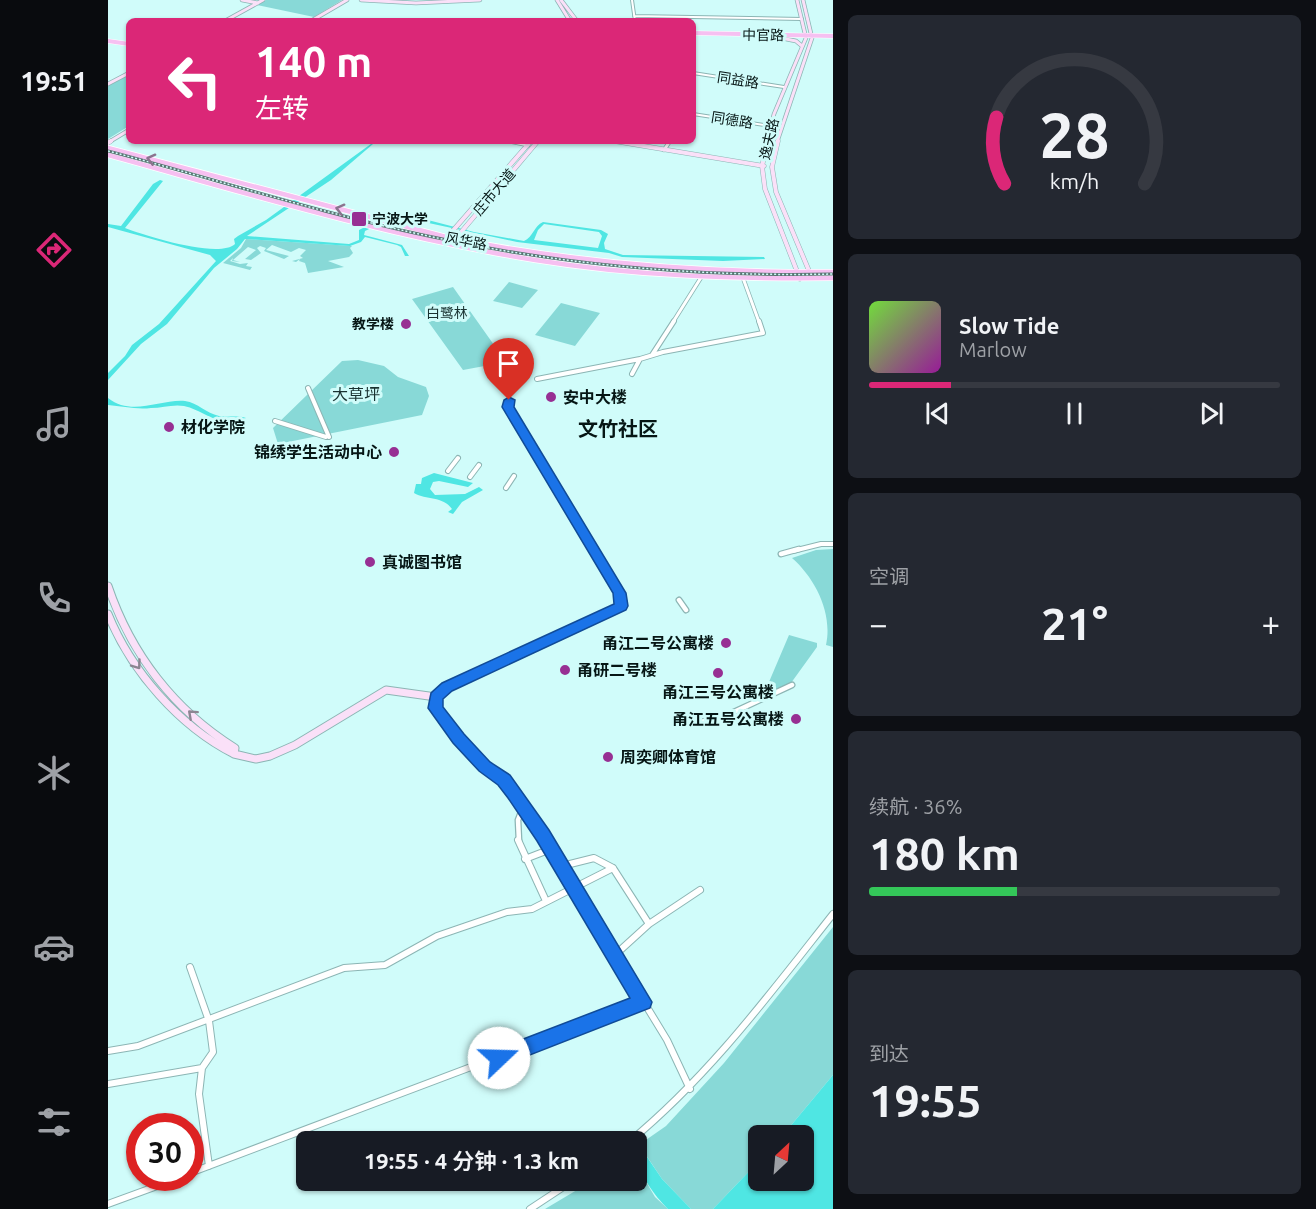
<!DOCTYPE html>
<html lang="zh">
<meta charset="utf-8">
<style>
body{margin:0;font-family:Ubuntu,"Noto Sans SC",sans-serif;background:#242831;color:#f1f3f6;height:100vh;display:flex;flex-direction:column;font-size:22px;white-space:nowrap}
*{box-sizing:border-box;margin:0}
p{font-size:20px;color:#9ea1a6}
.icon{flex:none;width:33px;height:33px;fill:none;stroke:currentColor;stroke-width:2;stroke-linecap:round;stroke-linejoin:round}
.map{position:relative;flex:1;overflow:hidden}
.sheet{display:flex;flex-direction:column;gap:15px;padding:15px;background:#0d0f14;width:483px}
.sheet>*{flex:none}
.top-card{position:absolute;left:18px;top:18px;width:570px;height:126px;border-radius:9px;box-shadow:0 2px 4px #0004;background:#db2777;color:#fff;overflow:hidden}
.needle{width:39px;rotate:26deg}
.controls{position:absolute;left:640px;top:1125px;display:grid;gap:12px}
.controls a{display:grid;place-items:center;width:66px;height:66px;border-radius:9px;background:#171b24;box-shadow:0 2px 4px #0004;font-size:30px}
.speed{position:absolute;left:18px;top:1113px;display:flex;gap:12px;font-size:30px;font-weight:700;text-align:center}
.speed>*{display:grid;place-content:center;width:78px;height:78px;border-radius:50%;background:#171b24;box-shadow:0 2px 4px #0004;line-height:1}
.speed .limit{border:9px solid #d22;background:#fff;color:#111}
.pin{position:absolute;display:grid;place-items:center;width:51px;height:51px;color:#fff;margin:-62px -26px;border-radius:50% 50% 50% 0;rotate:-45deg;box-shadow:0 0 6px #0007}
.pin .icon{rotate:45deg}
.me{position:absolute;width:66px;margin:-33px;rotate:69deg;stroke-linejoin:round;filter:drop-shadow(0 0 4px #0008)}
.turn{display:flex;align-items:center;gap:21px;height:126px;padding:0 30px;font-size:27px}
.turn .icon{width:78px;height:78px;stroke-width:2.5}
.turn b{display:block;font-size:42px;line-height:51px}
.big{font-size:45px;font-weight:600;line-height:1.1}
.sheet .tile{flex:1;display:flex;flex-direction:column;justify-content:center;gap:9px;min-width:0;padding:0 21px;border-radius:9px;background:#242831}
.sheet .dial{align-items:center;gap:0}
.dial svg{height:156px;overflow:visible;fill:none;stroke:#363941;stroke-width:7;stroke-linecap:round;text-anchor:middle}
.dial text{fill:#f1f3f6;stroke:none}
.song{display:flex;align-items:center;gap:18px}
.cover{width:72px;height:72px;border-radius:9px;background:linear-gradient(135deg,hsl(100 70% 55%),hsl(300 70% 35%))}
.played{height:6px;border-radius:3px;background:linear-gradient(90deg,#db2777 20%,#363941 20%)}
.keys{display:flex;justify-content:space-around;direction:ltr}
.heat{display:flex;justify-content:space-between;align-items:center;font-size:33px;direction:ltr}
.charge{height:9px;border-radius:4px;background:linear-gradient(90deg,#34c759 36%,#363941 0)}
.trip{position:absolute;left:188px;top:1131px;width:351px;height:60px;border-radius:9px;background:#171b24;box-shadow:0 2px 4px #0004;font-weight:600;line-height:60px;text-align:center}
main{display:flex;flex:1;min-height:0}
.dock{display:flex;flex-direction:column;width:108px;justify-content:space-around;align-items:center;background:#090b0e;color:#9ea1a6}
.dock .icon{width:42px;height:42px}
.dock .on{color:#db2777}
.dock b{font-size:27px;color:#f1f3f6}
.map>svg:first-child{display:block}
.green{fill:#88d9d7}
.water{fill:#4fe6e3;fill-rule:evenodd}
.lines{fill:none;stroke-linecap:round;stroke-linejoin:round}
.street-far4-casing{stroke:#8cb5b4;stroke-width:4}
.street-far3-casing{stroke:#8cb5b4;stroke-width:4.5}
.street-far2-casing{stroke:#8cb5b4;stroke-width:6}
.street-far1-casing{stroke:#8cb5b4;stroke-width:7}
.street-casing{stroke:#8cb5b4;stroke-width:8}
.secondary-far2-casing{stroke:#8cb5b4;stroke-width:4.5}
.secondary-far1-casing{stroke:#8cb5b4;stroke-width:5}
.secondary-casing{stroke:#8cb5b4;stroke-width:9}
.primary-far1-casing{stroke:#fff;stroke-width:5}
.primary-casing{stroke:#fff;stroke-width:6}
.street-far4{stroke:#fff;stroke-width:2}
.street-far3{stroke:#fff;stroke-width:3}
.street-far2{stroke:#fff;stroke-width:4}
.street-far1{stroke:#fff;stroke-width:4.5}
.street{stroke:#fff;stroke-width:6}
.secondary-far2{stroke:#fae0f8;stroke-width:3}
.secondary-far1{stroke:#fae0f8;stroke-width:4}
.secondary{stroke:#fae0f8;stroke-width:7}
.primary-far1{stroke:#f6c0f1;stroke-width:4}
.primary{stroke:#f6c0f1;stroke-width:4.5}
.rail-casing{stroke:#5a7574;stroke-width:3}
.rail{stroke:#d0fcfa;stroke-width:1.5;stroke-dasharray:2;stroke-linecap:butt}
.oneway{stroke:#8a748e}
.oneway2{stroke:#8c8592}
.route{fill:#1a73e8;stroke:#114b97;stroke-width:1.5}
.poi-dot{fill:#972f93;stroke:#d0fcfa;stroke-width:2}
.labels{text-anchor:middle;stroke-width:6;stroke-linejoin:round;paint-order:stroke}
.far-street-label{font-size:14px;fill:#061615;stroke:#d0fcfa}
.far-poi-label{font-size:14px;font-weight:bold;fill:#061615;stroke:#d0fcfa;text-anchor:start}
.far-park-label{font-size:14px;fill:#193231;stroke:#d0fcfa}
.park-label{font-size:16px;fill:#193231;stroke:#d0fcfa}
.poi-label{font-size:16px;font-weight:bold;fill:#061615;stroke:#d0fcfa;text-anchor:start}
.quarter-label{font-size:20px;font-weight:bold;fill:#061615;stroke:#d0fcfa}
</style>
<main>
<nav class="dock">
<b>19:51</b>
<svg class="icon on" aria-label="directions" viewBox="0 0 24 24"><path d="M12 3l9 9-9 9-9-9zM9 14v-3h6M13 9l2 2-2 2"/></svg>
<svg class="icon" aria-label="music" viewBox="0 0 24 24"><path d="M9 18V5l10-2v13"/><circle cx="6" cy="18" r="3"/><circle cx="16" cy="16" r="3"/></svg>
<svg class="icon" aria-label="phone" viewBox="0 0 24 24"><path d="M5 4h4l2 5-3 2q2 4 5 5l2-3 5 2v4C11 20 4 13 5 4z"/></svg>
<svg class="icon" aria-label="climate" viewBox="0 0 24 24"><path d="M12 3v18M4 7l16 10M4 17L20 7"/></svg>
<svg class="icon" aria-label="car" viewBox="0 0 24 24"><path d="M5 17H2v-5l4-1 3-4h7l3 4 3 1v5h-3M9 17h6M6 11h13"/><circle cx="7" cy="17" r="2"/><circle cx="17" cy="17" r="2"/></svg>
<svg class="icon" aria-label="filters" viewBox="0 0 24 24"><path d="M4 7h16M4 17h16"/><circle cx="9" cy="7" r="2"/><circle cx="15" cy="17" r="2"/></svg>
</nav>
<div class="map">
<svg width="725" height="1209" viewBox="0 0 725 1209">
<rect width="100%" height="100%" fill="#d0fcfa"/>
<!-- green -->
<path class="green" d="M158,0H234L206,17L149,5Z
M21,74V126L0,139V86Z
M138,239L244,246L242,248L245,253L241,257L220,261L236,267L200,273L197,263L191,261L192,259L188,262L184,261L195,258L192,256L198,250L191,248L183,252L164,245L158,250L181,256L176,259L156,251L158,248L152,246L149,248L153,253L143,260L137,259L148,250L140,247L125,260L132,262L124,261L125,258L122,261L132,264L140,263L138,266L144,267L142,270L115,263L133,248Z
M401,282L430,290L414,308L385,301Z
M345,287L398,362L355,370L304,299Z
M453,303L492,313L467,346L427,335Z
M250,360L276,366L290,377L318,387L321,396L314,415L170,444L165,428L234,361Z
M725,549V647L718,645C725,613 707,578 684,558L708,550Z
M681,635L709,643V647L683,683L659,693L658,689Z
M725,927V1075L675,1135L651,1136V1161L605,1209H583L554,1179L532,1146L535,1142L558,1126L616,1063Z
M528,1151L531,1170L547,1197L560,1209H437L484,1181L528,1180Z"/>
<!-- water -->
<path class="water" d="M267,141H274L265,144L223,180L139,236L241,244L251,240V230L282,214L293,213L366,232L416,241C425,237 426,226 435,222L493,230L500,234L496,243L497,249L515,255L656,257L657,259L615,261L514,257L501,253L409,242L288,216L257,231L256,235L294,245L301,256H297L293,247L289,245L257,237L253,242L242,246L137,239L129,249L106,268L59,324L33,344L0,380V373L17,356L24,345L51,324L108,261L102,255L0,227V224L13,226L45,184L52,180L55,181L17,228C38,236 111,259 127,244L126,239L130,236L158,220ZM436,224L491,232L494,236L490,248L426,240L430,230Z
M0,398C24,417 52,399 77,401C90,403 98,413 111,416C120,418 129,415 138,418C119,433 96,410 76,406C65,404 54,408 43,408C29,410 14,406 0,405Z
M326,473L365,483L360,487L331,481L325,482L322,489L327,495L357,494L371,487L375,490L354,502L345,514L340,512L344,509C335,496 318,500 306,493L308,484H313L314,478Z
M725,1075V1209H605L651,1161V1180H696V1136L675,1135Z
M535,1151L554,1179L583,1209H560C546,1195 532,1176 529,1156Z"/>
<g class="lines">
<defs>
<path id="street-far4" d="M524,0L527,21
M526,16L694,19
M585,73L676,87
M585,114L662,126
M400,141L407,142"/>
<path id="street-far3" d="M400,141L420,145
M556,150L562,141
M635,278L651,322
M565,322L594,276"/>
<path id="street-far2" d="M544,355L566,321
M532,359L555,352L655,333L651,321
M429,379L532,359L524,374
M200,388L221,437
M401,400L400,407L486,551
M167,421L218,437
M340,471L350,458
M362,477L371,465
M398,488L406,476
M685,551L713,544H725"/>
<path id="street-far1" d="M673,554L691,549
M571,600L578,610
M592,722L613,718L684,685
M411,841L410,820L415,807
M438,841L396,780L376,766L350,738L328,708V697L339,687L513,606L511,593L485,549"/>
<path id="street" d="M410,840L438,901
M437,840L559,1040L582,1089
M417,859L443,849
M454,866L486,858L505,868
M508,954L541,924
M82,967L101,1021L105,1052L94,1068L91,1094L101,1166
M0,1051L30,1046L236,968L277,965L329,936L399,912L424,909L505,868L541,924L592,890
M0,1084L94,1068
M521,1142C601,1076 661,995 725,914
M82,1173L535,1002
M0,1204L71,1178
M422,1209L466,1180"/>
<path id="secondary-far2" d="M134,0L150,3
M253,0L308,3L372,0
M449,0L462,21
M453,0L469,21
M117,21L155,0
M203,21L239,0
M668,37L688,41L694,46
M0,84L21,73
M506,141L515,142
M1,142L21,130
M659,142L666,114L698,38L689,0
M669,142L704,38L695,0"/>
<path id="secondary-far1" d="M506,141L656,166
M660,141L654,166L657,189L692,279
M670,141L664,167L668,192L704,278
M0,143L3,141
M335,242L423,141
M343,244L430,141"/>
<path id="secondary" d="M0,586C23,654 66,710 127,748L126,754C71,726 23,671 0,614
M126,754L148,759L162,756L187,745L278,690L328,697"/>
<path id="primary-far1" d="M585,33L725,36
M0,41L21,44"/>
<path id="primary" d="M0,148L338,237C466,263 594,273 725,272
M0,155C141,194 282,237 427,260C525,276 625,279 725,278"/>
</defs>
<!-- street-far4 casing -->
<use href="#street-far4" class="street-far4-casing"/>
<!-- street-far3 casing -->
<use href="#street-far3" class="street-far3-casing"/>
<!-- street-far2 casing -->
<use href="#street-far2" class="street-far2-casing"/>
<!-- street-far1 casing -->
<use href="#street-far1" class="street-far1-casing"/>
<!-- street casing -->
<use href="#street" class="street-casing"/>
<!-- secondary-far2 casing -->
<use href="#secondary-far2" class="secondary-far2-casing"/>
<!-- secondary-far1 casing -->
<use href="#secondary-far1" class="secondary-far1-casing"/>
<!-- secondary casing -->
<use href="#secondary" class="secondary-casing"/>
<!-- primary-far1 casing -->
<use href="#primary-far1" class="primary-far1-casing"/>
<!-- primary casing -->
<use href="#primary" class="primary-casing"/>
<!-- street-far4 -->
<use href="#street-far4" class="street-far4"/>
<!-- street-far3 -->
<use href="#street-far3" class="street-far3"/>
<!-- street-far2 -->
<use href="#street-far2" class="street-far2"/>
<!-- street-far1 -->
<use href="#street-far1" class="street-far1"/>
<!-- street -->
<use href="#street" class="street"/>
<!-- secondary-far2 -->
<use href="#secondary-far2" class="secondary-far2"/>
<!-- secondary-far1 -->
<use href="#secondary-far1" class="secondary-far1"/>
<!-- secondary -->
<use href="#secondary" class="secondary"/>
<!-- primary-far1 -->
<use href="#primary-far1" class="primary-far1"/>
<!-- primary -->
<use href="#primary" class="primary"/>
<defs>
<path id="rail" d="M0,151C107,179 212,213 320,236C453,265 589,277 725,274"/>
</defs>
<!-- rail casing -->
<use href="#rail" class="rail-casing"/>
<!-- rail -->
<use href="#rail" class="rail"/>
</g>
<!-- one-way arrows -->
<defs><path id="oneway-chevron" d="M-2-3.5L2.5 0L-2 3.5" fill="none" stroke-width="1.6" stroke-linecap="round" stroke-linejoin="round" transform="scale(1.5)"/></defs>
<g class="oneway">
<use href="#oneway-chevron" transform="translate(43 159) rotate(-166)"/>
<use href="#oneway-chevron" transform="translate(232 209) rotate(-165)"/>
</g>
<g class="oneway2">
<use href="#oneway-chevron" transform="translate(29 665) rotate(54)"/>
<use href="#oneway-chevron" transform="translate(84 714) rotate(-138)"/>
</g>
<!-- route -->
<path class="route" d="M401,397L407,400L406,407L518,593L520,606L518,610L344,691L335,699V707L356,734L382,762L402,775L441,830L544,1002L542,1008L391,1067L384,1064L381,1058L384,1051L522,998L429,841L400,798L390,785L371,771L345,743L320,708L323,693L334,683L506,604L505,593L394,407L396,400Z"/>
<!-- markers -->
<g class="poi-dot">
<rect x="243" y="211" width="16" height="16" rx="3"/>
<circle cx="298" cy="324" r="6"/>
<circle cx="443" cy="397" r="6"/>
<circle cx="61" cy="427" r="6"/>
<circle cx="286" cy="452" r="6"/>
<circle cx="262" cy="562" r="6"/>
<circle cx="618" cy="643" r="6"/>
<circle cx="457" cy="670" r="6"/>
<circle cx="610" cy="673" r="6"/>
<circle cx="688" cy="719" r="6"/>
<circle cx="500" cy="757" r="6"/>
</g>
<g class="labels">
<!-- far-street labels -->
<g class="far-street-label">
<text transform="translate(655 35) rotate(1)" y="5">中官路</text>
<text transform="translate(630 80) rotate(9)" y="5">同益路</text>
<text transform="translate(624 120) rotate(9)" y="5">同德路</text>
<text transform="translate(661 139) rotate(-77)" y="5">逸夫路</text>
<text transform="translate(386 192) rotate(-49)" y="5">庄市大道</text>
<text transform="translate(358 241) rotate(11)" y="5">风华路</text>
</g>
<!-- far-poi labels -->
<g class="far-poi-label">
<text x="264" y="224">宁波大学</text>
<text x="286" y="329" text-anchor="end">教学楼</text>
</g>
<!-- far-park labels -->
<g class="far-park-label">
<text x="339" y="318">白鹭林</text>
</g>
<!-- park labels -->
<g class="park-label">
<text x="248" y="400">大草坪</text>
</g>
<!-- poi labels -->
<g class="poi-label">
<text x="455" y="403">安中大楼</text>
<text x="73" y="433">材化学院</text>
<text x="274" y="458" text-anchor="end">锦绣学生活动中心</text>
<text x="274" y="568">真诚图书馆</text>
<text x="606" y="649" text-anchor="end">甬江二号公寓楼</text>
<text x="469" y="676">甬研二号楼</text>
<text x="610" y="698" text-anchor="middle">甬江三号公寓楼</text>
<text x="676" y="725" text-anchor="end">甬江五号公寓楼</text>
<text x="512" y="763">周奕卿体育馆</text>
</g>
<!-- quarter labels -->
<g class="quarter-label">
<text x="510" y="436">文竹社区</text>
</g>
</g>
</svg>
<div class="controls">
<a><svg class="needle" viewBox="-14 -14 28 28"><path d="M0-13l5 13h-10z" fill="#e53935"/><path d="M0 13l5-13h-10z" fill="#9ea1a6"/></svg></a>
</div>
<div class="speed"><div class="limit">30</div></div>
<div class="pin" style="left:401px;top:400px;background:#d93025"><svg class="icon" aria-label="arrive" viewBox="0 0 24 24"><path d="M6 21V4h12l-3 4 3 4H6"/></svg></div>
<svg class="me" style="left:391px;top:1058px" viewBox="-20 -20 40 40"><circle r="19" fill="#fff"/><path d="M0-13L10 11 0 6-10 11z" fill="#1a73e8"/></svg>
<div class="trip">19:55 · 4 分钟 · 1.3 km</div>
<div class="top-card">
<div class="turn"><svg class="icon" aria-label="left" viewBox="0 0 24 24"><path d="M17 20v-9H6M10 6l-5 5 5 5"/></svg><div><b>140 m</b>左转</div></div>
</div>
</div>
<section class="sheet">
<div class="tile dial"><svg viewBox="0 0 100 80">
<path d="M14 69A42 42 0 1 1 86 69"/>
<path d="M14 69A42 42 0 0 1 10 35" stroke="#db2777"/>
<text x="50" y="56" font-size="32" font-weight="700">28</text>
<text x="50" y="72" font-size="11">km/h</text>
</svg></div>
<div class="tile">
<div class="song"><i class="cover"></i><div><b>Slow Tide</b><p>Marlow</p></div></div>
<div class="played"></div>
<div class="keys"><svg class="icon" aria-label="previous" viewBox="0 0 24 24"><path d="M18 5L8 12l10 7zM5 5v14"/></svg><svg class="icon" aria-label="pause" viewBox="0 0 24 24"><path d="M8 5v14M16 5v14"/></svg><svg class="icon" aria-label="next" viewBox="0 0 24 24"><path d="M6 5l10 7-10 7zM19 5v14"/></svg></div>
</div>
<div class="tile"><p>空调</p>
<div class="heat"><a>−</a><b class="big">21°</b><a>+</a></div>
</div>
<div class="tile"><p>续航 · 36%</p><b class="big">180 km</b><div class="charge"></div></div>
<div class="tile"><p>到达</p><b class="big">19:55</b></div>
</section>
</main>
